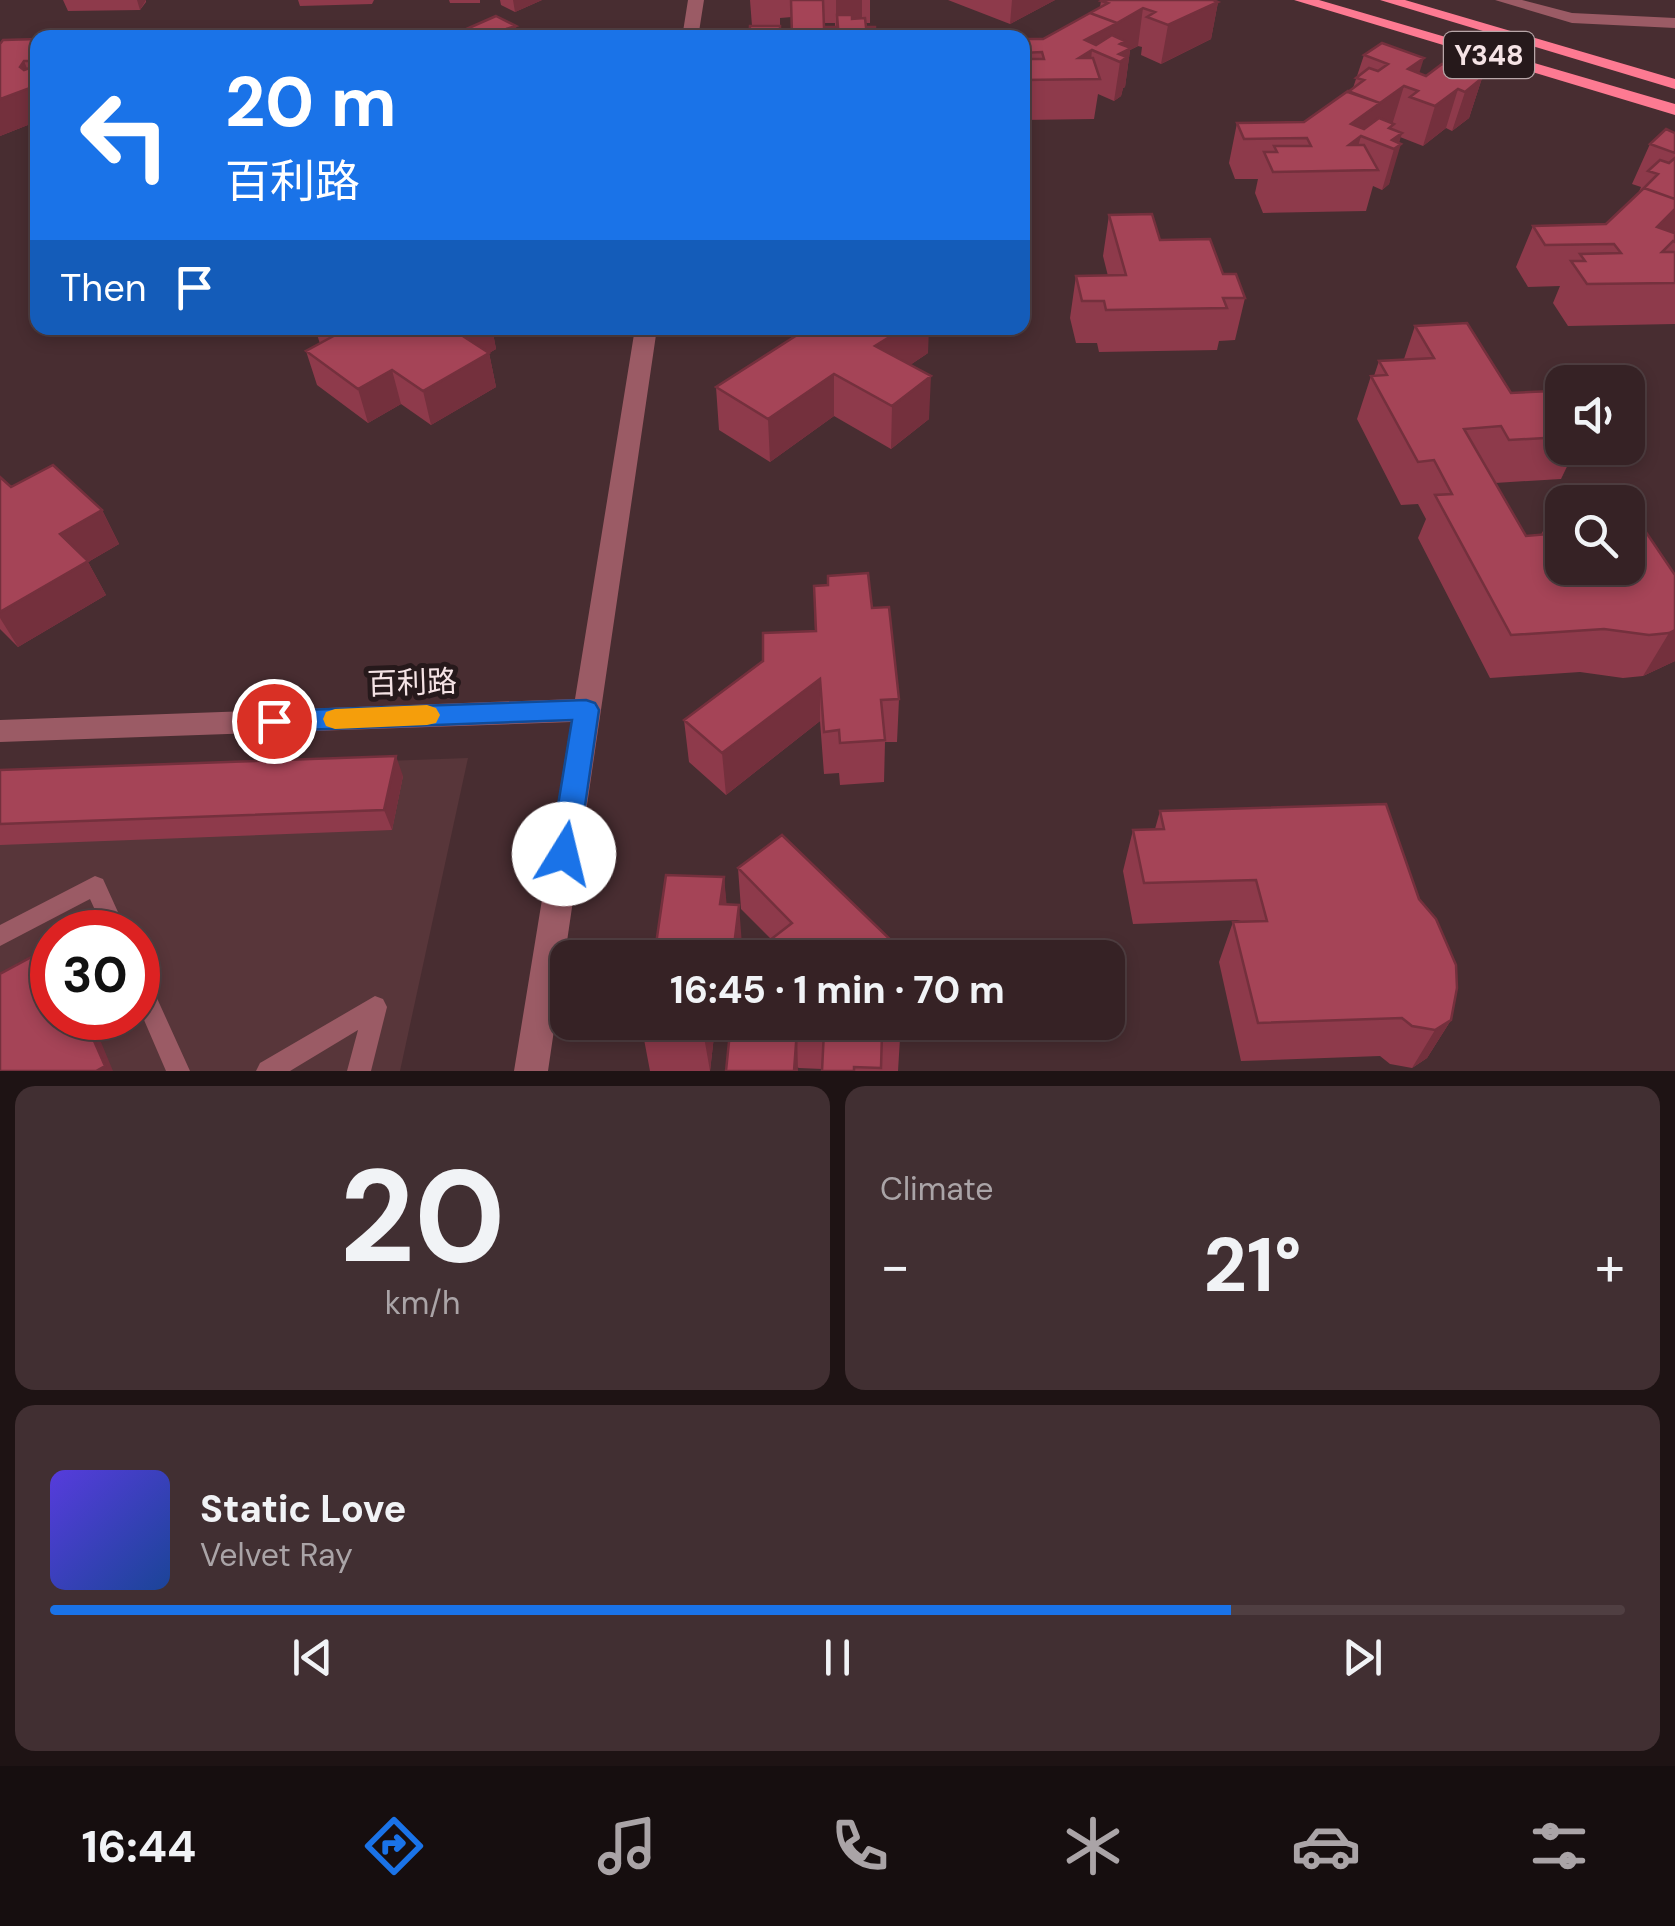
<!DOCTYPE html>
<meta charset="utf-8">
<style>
body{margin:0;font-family:"DM Sans","Noto Sans SC",sans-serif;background:#412f32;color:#f1f3f6;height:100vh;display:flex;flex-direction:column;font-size:38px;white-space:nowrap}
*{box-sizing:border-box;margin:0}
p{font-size:32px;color:#aaa4a7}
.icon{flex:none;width:55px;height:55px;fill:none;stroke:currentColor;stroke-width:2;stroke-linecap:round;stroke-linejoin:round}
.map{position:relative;height:1071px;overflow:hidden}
.side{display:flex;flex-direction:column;gap:15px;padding:15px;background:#1e1314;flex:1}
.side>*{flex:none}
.hud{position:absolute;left:30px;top:30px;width:1000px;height:305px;border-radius:20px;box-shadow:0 5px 15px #0003,0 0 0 2px #503f42;background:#1a73e8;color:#fff;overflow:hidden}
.controls{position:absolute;left:1545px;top:365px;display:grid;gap:20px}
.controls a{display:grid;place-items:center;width:100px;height:100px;border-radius:20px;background:#362225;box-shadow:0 5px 15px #0003,0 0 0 2px #503f42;font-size:50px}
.speed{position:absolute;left:30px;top:910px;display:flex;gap:20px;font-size:50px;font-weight:700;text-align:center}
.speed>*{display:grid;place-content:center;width:130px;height:130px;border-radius:50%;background:#362225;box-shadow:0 5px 15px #0003,0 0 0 2px #503f42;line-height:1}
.speed .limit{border:15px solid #d22;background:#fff;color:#111}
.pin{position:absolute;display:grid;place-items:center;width:85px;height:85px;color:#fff;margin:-42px;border:5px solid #fff;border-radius:50%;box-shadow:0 2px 10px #0007}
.me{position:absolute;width:110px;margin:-55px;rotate:9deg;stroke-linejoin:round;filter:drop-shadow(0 0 8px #0008)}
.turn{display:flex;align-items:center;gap:35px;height:210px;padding:0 30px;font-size:45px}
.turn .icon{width:130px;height:130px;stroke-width:2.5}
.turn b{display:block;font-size:70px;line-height:85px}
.then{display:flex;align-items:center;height:95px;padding:0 30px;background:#0003;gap:20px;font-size:38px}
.big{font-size:75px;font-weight:700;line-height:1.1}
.side .tile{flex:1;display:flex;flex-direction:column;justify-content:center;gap:15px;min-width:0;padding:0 35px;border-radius:20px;background:#412f32}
.side .dial{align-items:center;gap:0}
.dial b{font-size:130px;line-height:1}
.song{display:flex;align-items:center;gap:30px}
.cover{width:120px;height:120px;border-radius:15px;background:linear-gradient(135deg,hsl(250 70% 55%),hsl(220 70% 35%))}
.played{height:10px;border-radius:5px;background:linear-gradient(90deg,#1a73e8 75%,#503f42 75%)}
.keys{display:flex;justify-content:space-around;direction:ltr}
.heat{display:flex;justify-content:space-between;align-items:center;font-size:55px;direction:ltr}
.side .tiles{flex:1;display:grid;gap:15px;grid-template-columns:1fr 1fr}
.tile:last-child{grid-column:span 2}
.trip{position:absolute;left:550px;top:940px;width:575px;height:100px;border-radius:20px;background:#362225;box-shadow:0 5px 15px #0003,0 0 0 2px #503f42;font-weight:700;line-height:100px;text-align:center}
.tab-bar{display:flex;height:160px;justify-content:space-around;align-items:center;background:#160e0f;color:#aaa4a7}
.tab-bar .icon{width:70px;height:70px}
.tab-bar .active{color:#1a73e8}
.tab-bar b{font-size:45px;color:#f1f3f6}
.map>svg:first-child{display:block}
.built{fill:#58363a;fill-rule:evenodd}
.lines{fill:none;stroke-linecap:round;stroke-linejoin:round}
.lane{fill:#9b5b65;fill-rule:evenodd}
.street{fill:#9b5b65;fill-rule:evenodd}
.primary{fill:#fd7a92;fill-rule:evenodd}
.wall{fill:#8e3a4b;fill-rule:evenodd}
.shaded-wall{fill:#74303d}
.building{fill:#a54457;stroke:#74303d;stroke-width:2.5}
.route{fill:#1a73e8;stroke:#114b97;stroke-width:2.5}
.slow{fill:#f59e0b}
.labels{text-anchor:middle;stroke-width:10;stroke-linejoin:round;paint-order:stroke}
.shield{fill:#26191b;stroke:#b7a6a8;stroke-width:2.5}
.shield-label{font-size:28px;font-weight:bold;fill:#f5e3e5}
.street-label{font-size:30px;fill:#f5e3e5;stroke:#26191b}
</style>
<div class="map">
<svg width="1675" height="1071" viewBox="0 0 1675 1071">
<rect width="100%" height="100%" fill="#482d31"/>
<!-- built -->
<path class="built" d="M468,758L400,1071H0V775ZM52,932H138V1018H52Z"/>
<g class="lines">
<!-- lane -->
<path class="lane" d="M95,876L103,879L127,932H105L90,899L0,946V925Z
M138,970L146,974L190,1071H166L138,1006Z
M375,996L383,999L387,1007L371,1071H347L358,1030L290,1071H256L260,1063Z"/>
<!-- street -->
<path class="street" d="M688,0H704L698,38H682Z
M1495,0H1522L1572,13L1675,18V28L1572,23Z
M635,328H657L548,1071H514L571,722L0,742V720L575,699Z"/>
<!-- primary -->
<path class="primary" d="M1294,0H1319L1675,104V115Z
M1380,0H1405L1675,79V89Z"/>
</g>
<!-- wall -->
<path class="wall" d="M63,0H146V2L140,10L68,11Z
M298,0H374L372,4L300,6Z
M449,0H480V3H450Z
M500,0H542L515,12L501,5Z
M750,0H870V23H865L866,27H875V38H749L752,26ZM792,17V35H780V18ZM824,23H835V27H824Z
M948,0H1055L1010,24Z
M1101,1L1218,2L1211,39L1161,64L1141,55L1142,47L1138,46L1130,50L1125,87L1123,88L1121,96L1114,101L1098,94L1094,119L1022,120V39H1043L1100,7Z
M38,39V121L0,136V44Z
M1364,55L1426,76L1482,78L1469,118L1452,131L1446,128L1423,146L1400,137L1389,184L1382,190L1373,186L1366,211L1263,213L1255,193L1258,179H1235L1229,163L1237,123L1304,122L1353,88Z
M1675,133V324L1568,326L1553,303L1560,286L1528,287L1516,267L1533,226L1606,224L1638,194L1641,187L1632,184L1650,144Z
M1109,215L1160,240L1223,274L1245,298L1235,340L1219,341L1217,350L1099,352L1097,343H1076L1070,318L1076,276H1108L1103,256Z
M1415,326L1511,393L1562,407V448H1576L1561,479L1495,483L1526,536L1541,535L1551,515L1675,575V661L1643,676L1623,678L1580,672L1490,678L1418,538L1426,519L1418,504L1401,505L1357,419L1371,376H1374L1379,361L1404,359Z
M315,328H492L496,349L489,353L496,387L431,425L401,404L368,423L317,385L306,351L320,344Z
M928,353L910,365L929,419L891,449L834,416L770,462L719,430L716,387Z
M0,477L11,487L102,510L119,544L88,562L106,595L18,647L0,629Z
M814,586L872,608L899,699L897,742H885L884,782L840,785L839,773L824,774L820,721L726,795L689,762L684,720L815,631Z
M0,770L403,776L392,830L0,845Z
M1160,811L1451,1020L1427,1058L1412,1068L1390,1064L1380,1056L1241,1061L1219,962L1233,922L1241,920L1133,924L1123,871L1133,830L1155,829Z
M738,868L899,948V958H654L724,877L726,904L742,946L761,947L771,939L741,909Z
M644,1022H901L898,1071H822V1069L799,1068L730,1037L714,1036L710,1071H650L643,1034Z"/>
<!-- shaded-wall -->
<path class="shaded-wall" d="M137,0H146L140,10Z
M513,0H542L515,12Z
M836,0H862V30L837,15V35H836Z
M1012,0H1055L1010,24Z
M1218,2L1211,39L1161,64L1168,25Z
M1143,8L1138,46L1130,50L1125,87L1123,88L1121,96L1114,101L1120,62L1112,58L1117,23Z
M1117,23L1112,58L1092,50L1089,79L1076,80L1085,40Z
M516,26L518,38H508L509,28Z
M1424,58L1414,90L1404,86L1392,125L1369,139L1380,103L1408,69Z
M24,61L34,86L38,85V121L0,136V99Z
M1482,78L1469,118L1452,131L1465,92Z
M1458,89L1446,128L1423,146L1435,106Z
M1380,103L1369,139L1361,136L1351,171H1342L1351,124Z
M1402,133L1398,147L1401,144L1389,184L1382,190L1394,149L1392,140Z
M1675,209V230L1638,268L1657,227Z
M468,328H492L496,349L466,366L458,333Z
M904,328H929L928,353L874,389L875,346Z
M489,353L496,387L431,425L423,391Z
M392,370L401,404L368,423L358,389Z
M834,374V416L770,462L768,419Z
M931,376L929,419L891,449L892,406Z
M102,510L119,544L88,562L106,595L18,647L0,618V612L60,534Z
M1675,630V661L1643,676L1669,633Z
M820,679V721L726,795L722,753Z
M396,756L403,776L392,830L384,810Z
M724,877L728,918L720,904Z
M739,905L742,945L741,958L734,946Z
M899,948V958H888Z
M84,1018H91L113,1071H96Z
M1451,1020L1427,1058L1412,1068L1435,1030Z
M706,1022H713L714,1036L710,1071L704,1037Z
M797,1030L798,1071H794Z"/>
<!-- building -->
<path class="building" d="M791,0H823L824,27H838L837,15H852V19L865,18L866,27H875V32L843,33V38H749L750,26H780V35H792Z
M1103,0H1213L1218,2L1168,25L1147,17L1155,12L1143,8L1117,23L1090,13L1108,3L1101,1Z
M1090,13L1117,23L1085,40L1096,45L1112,35L1125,41L1120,44L1131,48L1119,54L1127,57L1120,62L1092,50L1079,58H1093L1100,79L1022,80V59H1044L1042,52L1022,53V39H1043Z
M496,16L516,26L509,28L517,32L508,36L510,38H446Z
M566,33L565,38H530L531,34Z
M38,39V58L35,61H24L20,67L24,70L38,65V85L0,99V44L3,40Z
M1382,43L1424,58L1408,69L1426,76L1442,64L1482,78L1465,92L1458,89L1435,106L1410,97L1418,91L1404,86L1380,103L1348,92L1364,80L1356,78L1369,68L1378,71L1388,64L1364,55Z
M1348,91L1380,103L1351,124L1364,129L1379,118L1394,124L1389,128L1402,133L1392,140L1401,144L1394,149L1361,136L1349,145H1364L1378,170L1273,172L1264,152H1277L1274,146H1311L1307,138L1244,139L1237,123L1304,122Z
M1666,129L1675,133V153L1650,144Z
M1675,158V199L1644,188L1658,174L1648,171L1660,160L1669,163Z
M1644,188L1675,199V209L1657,227L1674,233L1675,231V242L1673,241L1662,252H1675V283L1587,284L1571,261H1585L1580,254L1621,253L1614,244L1545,245L1533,226L1606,224Z
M1152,214L1160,240L1210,239L1223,274H1236L1245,298H1223L1227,308L1106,310L1104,301H1082L1076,276L1126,275L1109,215Z
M1467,323L1511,393L1552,391L1562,407V437L1509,440L1501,426L1464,429L1526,536L1562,533L1551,515L1562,514V568H1628V510H1631L1675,575V630L1669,633L1649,635L1604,629L1511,635L1435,495L1452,494L1434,460L1418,462L1371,376L1387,375L1379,361L1434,358L1415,326Z
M331,328H468L458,333L489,353L423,391L392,370L358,389L306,351L339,333Z
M808,328H904L875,346L931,376L892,406L834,374L768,419L716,387Z
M53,465L102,510L60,534L88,561L0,612V477L11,487Z
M868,573L872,608L889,607L899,699L881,700L885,740L840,743L839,730L824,732L820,679L722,753L684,720L763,661V633L816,631L814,586L828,585V576Z
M396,756L384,810L0,824V770Z
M1386,804L1419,899L1436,919L1456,965L1457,988L1451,1020L1435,1030L1412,1026L1402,1018L1258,1023L1233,922L1267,921L1256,880L1144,883L1133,830L1164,829L1160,811Z
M782,835L899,948L888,958H654L666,875L724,877L720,904L739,905L734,946L761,947L792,923L738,868Z
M52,946V1018H84L105,1066L96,1071H0V974Z
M644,1022H706L704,1037L643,1034Z
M731,1022H901V1034L882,1033L881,1068L854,1067V1071H822L824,1031L797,1030L794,1071H726Z"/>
<!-- route -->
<path class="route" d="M586,700L595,703L599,710L578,854L574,863L564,866L554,863L550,854L572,720L274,731L264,728L261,721L264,714L274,711Z"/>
<!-- slow -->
<path class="slow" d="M427,705L436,708L440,715L436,723L427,725L335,729L326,726L323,719L326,712L335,709Z"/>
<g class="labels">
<!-- shield labels -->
<rect class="shield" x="1444" y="32" width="90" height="46" rx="8"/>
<g class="shield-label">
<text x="1489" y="65">Y348</text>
</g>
<!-- street labels -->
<g class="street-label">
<text transform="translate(412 683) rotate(-2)" y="10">百利路</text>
</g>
</g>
</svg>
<div class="controls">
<a><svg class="icon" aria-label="sound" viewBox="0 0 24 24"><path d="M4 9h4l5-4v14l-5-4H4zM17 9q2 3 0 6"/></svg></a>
<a><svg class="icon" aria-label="search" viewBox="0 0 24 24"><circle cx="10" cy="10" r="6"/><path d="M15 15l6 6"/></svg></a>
</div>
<div class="speed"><div class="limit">30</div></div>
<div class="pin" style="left:274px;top:721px;background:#d93025"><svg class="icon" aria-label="arrive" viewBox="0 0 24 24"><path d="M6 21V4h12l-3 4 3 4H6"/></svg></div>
<svg class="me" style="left:564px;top:854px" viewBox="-20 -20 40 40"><circle r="19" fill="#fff"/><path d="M0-13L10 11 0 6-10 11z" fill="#1a73e8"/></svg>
<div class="trip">16:45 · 1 min · 70 m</div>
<div class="hud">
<div class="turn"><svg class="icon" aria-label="left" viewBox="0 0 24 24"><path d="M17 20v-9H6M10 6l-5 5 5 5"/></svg><div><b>20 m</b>百利路</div></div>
<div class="then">Then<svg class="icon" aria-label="arrive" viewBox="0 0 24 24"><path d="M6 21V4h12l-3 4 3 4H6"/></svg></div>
</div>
</div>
<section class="side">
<div class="tiles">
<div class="tile dial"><b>20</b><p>km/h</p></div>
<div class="tile"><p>Climate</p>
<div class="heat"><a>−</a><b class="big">21°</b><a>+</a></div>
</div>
<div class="tile">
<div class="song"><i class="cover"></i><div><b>Static Love</b><p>Velvet Ray</p></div></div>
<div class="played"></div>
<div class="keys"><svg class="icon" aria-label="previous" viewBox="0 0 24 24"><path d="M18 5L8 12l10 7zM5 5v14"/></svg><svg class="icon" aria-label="pause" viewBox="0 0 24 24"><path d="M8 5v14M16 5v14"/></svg><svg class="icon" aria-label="next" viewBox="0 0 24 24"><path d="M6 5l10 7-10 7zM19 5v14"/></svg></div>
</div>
</div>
</section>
<nav class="tab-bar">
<b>16:44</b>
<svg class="icon active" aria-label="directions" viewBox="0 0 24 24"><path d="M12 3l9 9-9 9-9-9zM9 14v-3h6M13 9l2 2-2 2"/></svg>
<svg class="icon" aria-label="music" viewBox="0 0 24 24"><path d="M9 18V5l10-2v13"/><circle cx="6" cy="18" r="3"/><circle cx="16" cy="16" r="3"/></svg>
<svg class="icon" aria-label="phone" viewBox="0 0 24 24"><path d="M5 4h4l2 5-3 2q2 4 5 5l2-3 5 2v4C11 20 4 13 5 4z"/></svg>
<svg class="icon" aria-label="climate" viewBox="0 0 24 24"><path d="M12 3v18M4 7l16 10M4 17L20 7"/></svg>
<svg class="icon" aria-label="car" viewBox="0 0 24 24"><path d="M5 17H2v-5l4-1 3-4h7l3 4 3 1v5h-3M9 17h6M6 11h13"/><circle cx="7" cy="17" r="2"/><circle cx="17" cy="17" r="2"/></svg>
<svg class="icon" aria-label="filters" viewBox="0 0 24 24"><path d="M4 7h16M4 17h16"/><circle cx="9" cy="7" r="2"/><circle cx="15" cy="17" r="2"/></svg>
</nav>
